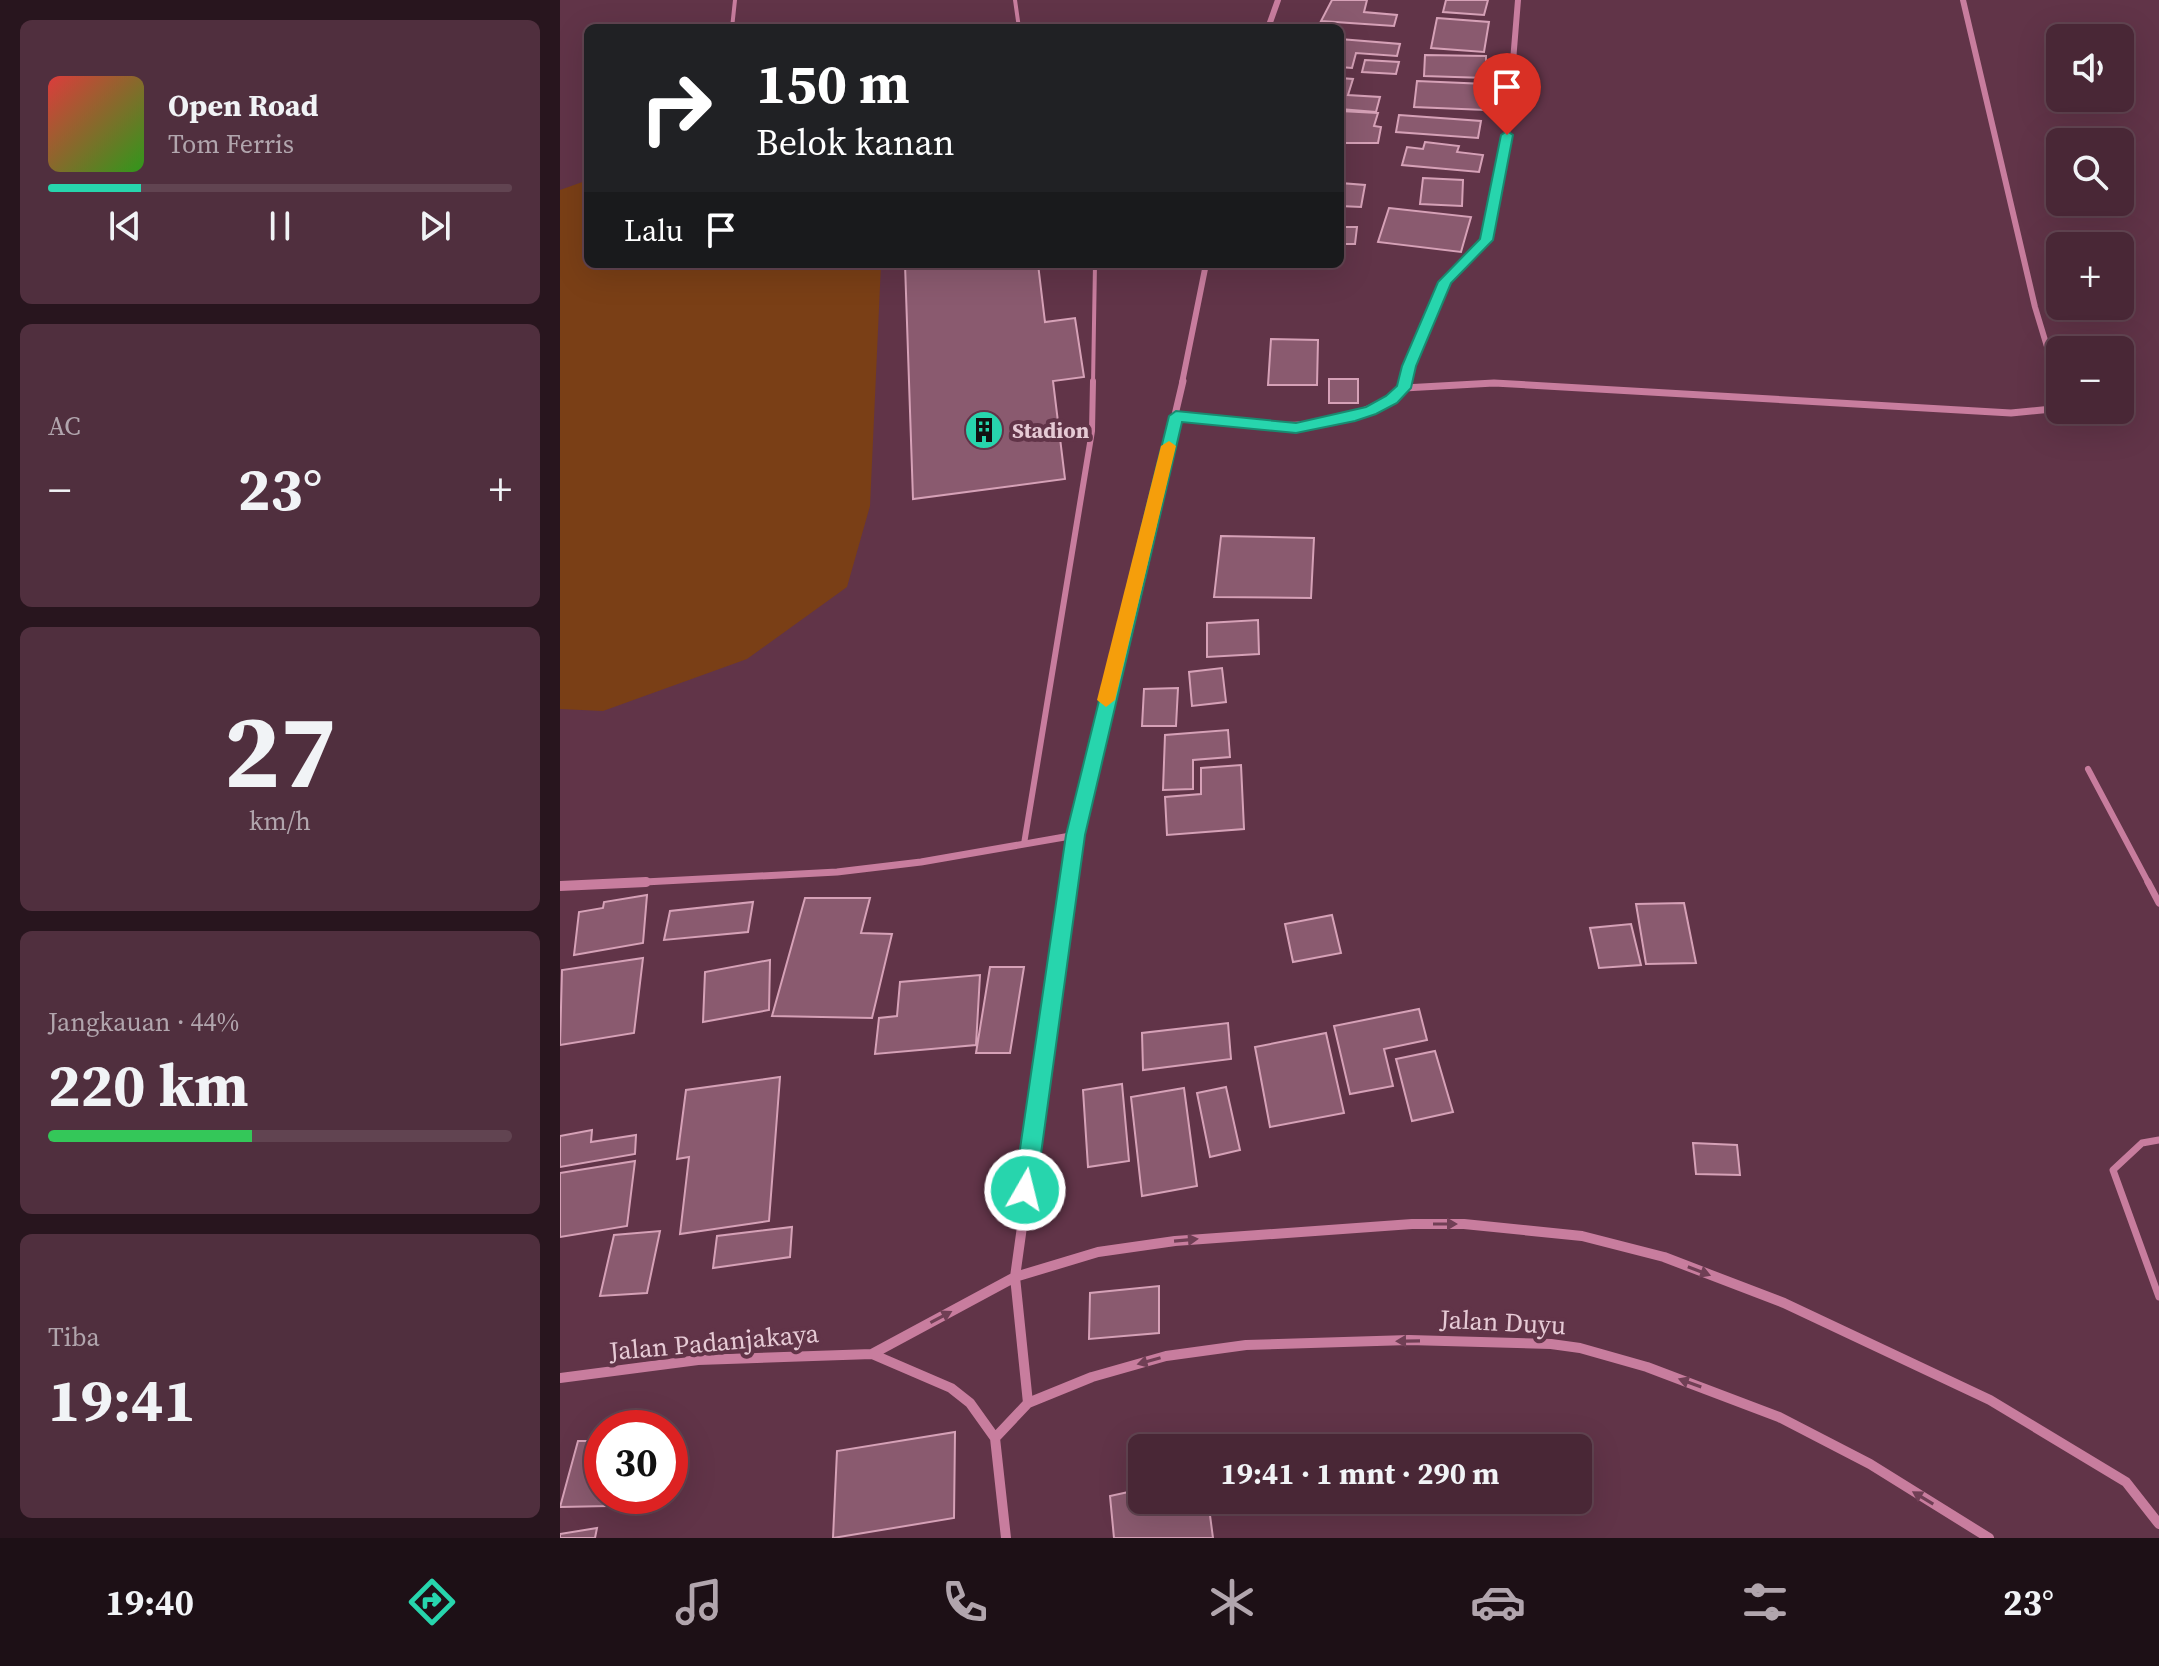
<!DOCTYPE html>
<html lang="id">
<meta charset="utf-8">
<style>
body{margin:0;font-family:"Source Serif 4",serif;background:#502f3e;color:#f1f3f6;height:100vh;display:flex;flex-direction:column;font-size:30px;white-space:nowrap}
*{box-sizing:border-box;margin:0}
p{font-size:26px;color:#b1a5ad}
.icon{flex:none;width:44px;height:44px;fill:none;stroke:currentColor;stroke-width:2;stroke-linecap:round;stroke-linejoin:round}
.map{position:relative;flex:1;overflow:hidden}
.drawer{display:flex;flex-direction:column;gap:20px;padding:20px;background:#28151e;width:560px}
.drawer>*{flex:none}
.top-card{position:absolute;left:24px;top:24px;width:760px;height:244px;border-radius:12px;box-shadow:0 8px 32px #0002,0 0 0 2px #614451;background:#202124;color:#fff;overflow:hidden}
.tools{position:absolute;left:1486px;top:24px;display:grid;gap:16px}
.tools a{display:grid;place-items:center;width:88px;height:88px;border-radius:12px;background:#492736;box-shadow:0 8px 32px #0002,0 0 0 2px #614451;font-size:40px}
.speed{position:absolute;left:24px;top:1410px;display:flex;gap:16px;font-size:40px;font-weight:700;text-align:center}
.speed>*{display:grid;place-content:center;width:104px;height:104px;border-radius:50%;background:#492736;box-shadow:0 8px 32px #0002,0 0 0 2px #614451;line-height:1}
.speed .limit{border:12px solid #d22;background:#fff;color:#111}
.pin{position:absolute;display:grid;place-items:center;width:68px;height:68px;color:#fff;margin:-82px -34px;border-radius:50% 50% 50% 0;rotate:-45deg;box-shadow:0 0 8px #0007}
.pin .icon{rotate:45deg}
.me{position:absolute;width:88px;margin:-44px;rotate:8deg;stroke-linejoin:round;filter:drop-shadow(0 0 6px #0008)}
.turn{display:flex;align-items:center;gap:28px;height:168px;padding:0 40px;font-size:36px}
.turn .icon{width:104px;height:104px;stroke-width:2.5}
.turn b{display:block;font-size:56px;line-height:68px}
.then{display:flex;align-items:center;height:76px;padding:0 40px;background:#0003;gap:16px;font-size:30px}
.big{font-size:60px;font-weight:700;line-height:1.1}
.drawer .widget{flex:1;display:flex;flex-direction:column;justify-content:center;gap:12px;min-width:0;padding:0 28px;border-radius:12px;background:#502f3e}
.drawer .dial{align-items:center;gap:0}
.dial b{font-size:104px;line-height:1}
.song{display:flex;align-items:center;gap:24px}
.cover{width:96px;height:96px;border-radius:12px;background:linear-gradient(135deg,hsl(0 70% 55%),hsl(110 70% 35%))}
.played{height:8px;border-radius:4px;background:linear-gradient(90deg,#27d5ad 20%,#614451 20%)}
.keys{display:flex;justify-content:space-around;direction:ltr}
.heat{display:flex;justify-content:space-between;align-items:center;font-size:44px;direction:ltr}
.charge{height:12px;border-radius:6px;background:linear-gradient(90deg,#34c759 44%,#614451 0)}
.trip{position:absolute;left:568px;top:1434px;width:464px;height:80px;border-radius:12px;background:#492736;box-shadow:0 8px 32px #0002,0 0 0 2px #614451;font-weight:700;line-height:80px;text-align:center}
.tab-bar{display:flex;height:128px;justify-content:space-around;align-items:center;background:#1d1016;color:#b1a5ad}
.tab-bar .icon{width:56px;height:56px}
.tab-bar .active{color:#27d5ad}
.tab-bar b{font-size:36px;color:#f1f3f6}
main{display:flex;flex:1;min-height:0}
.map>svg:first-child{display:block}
.green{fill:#7a3f16}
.building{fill:#8a5a6f;stroke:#d6a1b7;stroke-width:2}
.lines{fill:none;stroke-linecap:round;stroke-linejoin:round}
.lane-far2{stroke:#c87d9e;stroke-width:4}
.lane-far1{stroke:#c87d9e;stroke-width:6}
.lane{stroke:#c87d9e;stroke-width:7}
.street-far2{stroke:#c87d9e;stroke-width:6}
.street-far1{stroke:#c87d9e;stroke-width:7}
.street{stroke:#c87d9e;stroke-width:10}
.oneway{fill:#703f55}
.route{fill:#27d5ad;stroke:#198a70;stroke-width:2}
.slow{fill:#f59e0b}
.labels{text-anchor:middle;stroke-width:8;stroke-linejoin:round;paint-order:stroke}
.poi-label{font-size:22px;font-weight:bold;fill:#e6cad5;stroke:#613448;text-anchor:start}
.near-street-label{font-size:26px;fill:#e6cad5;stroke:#613448}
</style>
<main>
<section class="drawer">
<div class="widget">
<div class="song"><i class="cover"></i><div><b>Open Road</b><p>Tom Ferris</p></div></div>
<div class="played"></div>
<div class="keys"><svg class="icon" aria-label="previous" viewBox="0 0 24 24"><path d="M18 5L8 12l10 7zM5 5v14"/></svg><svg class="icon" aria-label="pause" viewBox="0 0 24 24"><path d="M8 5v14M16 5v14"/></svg><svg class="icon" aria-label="next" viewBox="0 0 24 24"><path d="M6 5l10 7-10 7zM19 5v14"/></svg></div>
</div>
<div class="widget"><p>AC</p>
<div class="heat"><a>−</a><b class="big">23°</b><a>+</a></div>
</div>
<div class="widget dial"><b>27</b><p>km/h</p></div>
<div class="widget"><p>Jangkauan · 44%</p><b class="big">220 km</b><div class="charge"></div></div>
<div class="widget"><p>Tiba</p><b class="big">19:41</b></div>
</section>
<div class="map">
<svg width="1599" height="1538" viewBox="0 0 1599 1538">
<rect width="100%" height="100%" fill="#613448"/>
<!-- green -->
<path class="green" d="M28,180V264H321L310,506L287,587L187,659L43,711L0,709V190Z"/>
<!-- building -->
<path class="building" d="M772,0H807L804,12L837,15L834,26L761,21Z
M886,0H928L924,15L883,12Z
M877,18L929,22L924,52L871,48Z
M780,39L840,44L837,56L796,53L792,68L780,67Z
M865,55L926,56V78L864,76Z
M805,60L839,62L836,74L802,72Z
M780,78L793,79L788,95L820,97L816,112L780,109Z
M857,81L926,84L925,110L854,107Z
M780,111L818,113L814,126L821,127L818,143H780Z
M839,115L921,121L918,138L836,132Z
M865,142L899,146L897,152L923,155L919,172L842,165L847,147L863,149Z
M780,171L784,172L781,183L805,185L801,207L780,206Z
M863,178L903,180L902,206L860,204Z
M829,208L911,217L901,252L818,242Z
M780,227H797L795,244H780Z
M345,264H478L485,322L515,318L524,377L493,381L505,479L353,499Z
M711,339L758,340L757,385H708Z
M769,379H798V403H769Z
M661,536L754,538L751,598L654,597Z
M698,620L699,654L647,657V623Z
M662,668L666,702L632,706L629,672Z
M618,688L616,726H582L584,689Z
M668,730L670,757L633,760V789L603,790L605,735Z
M681,765L684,829L607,835L605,797L641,794V768Z
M87,895L83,943L14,955L19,912L43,908L44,902Z
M245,898H310L301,933L332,934L312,1018L212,1016Z
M193,902L188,932L104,940L110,911Z
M1124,903L1136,963L1086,964L1076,904Z
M772,915L781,953L733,962L725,924Z
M1071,924L1081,965L1039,968L1030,928Z
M83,958L74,1033L0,1045L2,970Z
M210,960L209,1010L143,1022L145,972Z
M430,967H464L450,1053H416Z
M420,975L416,1045L315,1054L319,1018L337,1016L340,982Z
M859,1009L867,1040L824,1049L833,1086L790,1094L774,1026Z
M668,1023L671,1059L583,1070L582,1033Z
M766,1033L784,1113L710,1127L695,1047Z
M875,1051L893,1112L852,1121L836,1059Z
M220,1077L209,1221L120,1234L129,1157L117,1159L126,1090Z
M562,1084L569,1161L528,1167L523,1090Z
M666,1087L680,1150L650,1157L637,1093Z
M624,1088L637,1186L582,1196L571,1097Z
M32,1130L31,1142L76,1135L75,1154L0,1167V1136Z
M1133,1143L1177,1145L1180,1175L1136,1174Z
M75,1161L67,1226L0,1237V1173Z
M232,1227L230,1257L153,1268L157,1236Z
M100,1231L87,1293L40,1296L54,1235Z
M599,1286V1333L529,1339L530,1293Z
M395,1432L394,1518L273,1538L277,1451Z
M18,1441H42V1496H50L48,1506L0,1507Z
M582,1489V1500H648L653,1538H554L550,1496Z
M37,1528L35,1538H0V1534Z"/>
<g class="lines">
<!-- lane-far2 -->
<path class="lane-far2" d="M455,0L459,28
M172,28L175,0
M533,383L535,264"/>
<!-- lane-far1 -->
<path class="lane-far1" d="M1528,769L1589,884
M464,844L532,431L533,381"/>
<!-- lane -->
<path class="lane" d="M1588,882L1599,903
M1599,1140L1582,1143L1553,1170L1599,1297"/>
<!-- street-far2 -->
<path class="street-far2" d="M1403,0L1475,307L1498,383
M708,28L718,0
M622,383L646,264
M845,383L849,366L885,282L926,240L947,135L958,0
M931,383H937"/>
<!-- street-far1 -->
<path class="street-far1" d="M1498,381L1500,394
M844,388L934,383L1451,413L1492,409L1500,399
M616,416C699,425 772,441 844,388L846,381
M46,884L277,872L361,862L516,835
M509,884L516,835L623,381"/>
<!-- street -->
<path class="street" d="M0,886L86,882
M312,1354L455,1277L538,1252L615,1241L852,1224H904L1022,1236L1104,1257L1224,1303L1430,1400L1566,1482L1599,1524
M0,1378L138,1360L312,1354L391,1388L410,1403L435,1438L446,1538
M468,1403L455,1277L510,882
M435,1438L468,1403L532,1377L606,1356L686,1345L849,1340L991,1344L1020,1348L1087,1367L1219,1417L1310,1464L1429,1538"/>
</g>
<!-- one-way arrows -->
<defs><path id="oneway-solid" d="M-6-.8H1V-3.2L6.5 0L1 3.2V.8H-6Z" transform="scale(2)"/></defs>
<g class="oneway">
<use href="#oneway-solid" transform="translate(885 1224)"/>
<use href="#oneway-solid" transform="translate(626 1240) rotate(-5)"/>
<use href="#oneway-solid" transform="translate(1139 1271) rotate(21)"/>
<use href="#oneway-solid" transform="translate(381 1317) rotate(-28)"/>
<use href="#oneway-solid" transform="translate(848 1341) rotate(179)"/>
<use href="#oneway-solid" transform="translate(589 1361) rotate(164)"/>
<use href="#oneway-solid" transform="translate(1130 1383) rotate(-160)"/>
<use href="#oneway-solid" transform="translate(1363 1498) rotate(-149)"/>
</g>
<!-- route -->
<path class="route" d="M947,131L953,135L933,240L891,283L856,366L851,388L837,403L816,414L795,421L736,433L622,422L525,835L476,1190L473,1197L465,1200L457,1197L454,1190L506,835L609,416L616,411L736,423L806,407L826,396L837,386L842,366L878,282L920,239L941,135Z"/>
<!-- slow -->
<path class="slow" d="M609,441L616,446L555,700L546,707L537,700L601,446Z"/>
<!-- icons -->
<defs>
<symbol id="building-disc" viewBox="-11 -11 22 22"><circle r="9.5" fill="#27d5ad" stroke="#613448"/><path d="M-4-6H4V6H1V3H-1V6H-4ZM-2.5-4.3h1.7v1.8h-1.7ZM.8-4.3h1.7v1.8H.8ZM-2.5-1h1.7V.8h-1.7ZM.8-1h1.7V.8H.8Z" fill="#111"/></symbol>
</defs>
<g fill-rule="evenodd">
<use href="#building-disc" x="402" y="408" width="44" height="44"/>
</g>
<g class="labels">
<!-- poi labels -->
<g class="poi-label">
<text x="452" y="438">Stadion</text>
</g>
<!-- near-street labels -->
<g class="near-street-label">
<text transform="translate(943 1322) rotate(3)" y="9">Jalan Duyu</text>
<text transform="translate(154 1342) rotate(-5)" y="9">Jalan Padanjakaya</text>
</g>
</g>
</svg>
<div class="tools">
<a><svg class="icon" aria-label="sound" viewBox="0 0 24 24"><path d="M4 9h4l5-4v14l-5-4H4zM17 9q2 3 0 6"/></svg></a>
<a><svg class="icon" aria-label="search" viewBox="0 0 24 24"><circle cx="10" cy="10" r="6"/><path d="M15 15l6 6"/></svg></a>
<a>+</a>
<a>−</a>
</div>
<div class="speed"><div class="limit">30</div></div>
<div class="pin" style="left:947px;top:135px;background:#d93025"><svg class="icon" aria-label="arrive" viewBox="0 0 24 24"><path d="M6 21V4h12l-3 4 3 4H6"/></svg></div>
<svg class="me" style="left:465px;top:1190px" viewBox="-20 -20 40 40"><circle r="17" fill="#27d5ad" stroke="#fff" stroke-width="3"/><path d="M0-11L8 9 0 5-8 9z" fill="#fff"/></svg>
<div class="trip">19:41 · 1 mnt · 290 m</div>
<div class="top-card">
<div class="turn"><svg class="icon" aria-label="right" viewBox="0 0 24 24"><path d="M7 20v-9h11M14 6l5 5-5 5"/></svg><div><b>150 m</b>Belok kanan</div></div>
<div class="then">Lalu<svg class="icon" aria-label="arrive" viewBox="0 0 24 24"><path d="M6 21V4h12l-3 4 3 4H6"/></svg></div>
</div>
</div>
</main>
<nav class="tab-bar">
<b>19:40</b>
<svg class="icon active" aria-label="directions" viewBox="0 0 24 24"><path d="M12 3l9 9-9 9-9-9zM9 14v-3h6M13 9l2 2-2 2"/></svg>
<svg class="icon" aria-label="music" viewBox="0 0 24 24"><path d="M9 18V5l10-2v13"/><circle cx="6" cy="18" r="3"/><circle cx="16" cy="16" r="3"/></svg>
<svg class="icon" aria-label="phone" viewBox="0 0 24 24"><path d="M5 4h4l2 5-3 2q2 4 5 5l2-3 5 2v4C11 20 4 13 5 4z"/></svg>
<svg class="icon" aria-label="climate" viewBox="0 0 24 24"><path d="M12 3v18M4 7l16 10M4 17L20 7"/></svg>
<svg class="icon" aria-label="car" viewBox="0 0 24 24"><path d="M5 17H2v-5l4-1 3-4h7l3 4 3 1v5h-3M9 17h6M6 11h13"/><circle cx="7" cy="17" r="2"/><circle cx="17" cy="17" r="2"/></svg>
<svg class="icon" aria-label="filters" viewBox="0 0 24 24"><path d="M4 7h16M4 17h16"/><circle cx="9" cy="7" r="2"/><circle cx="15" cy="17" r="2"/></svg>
<b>23°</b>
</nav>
